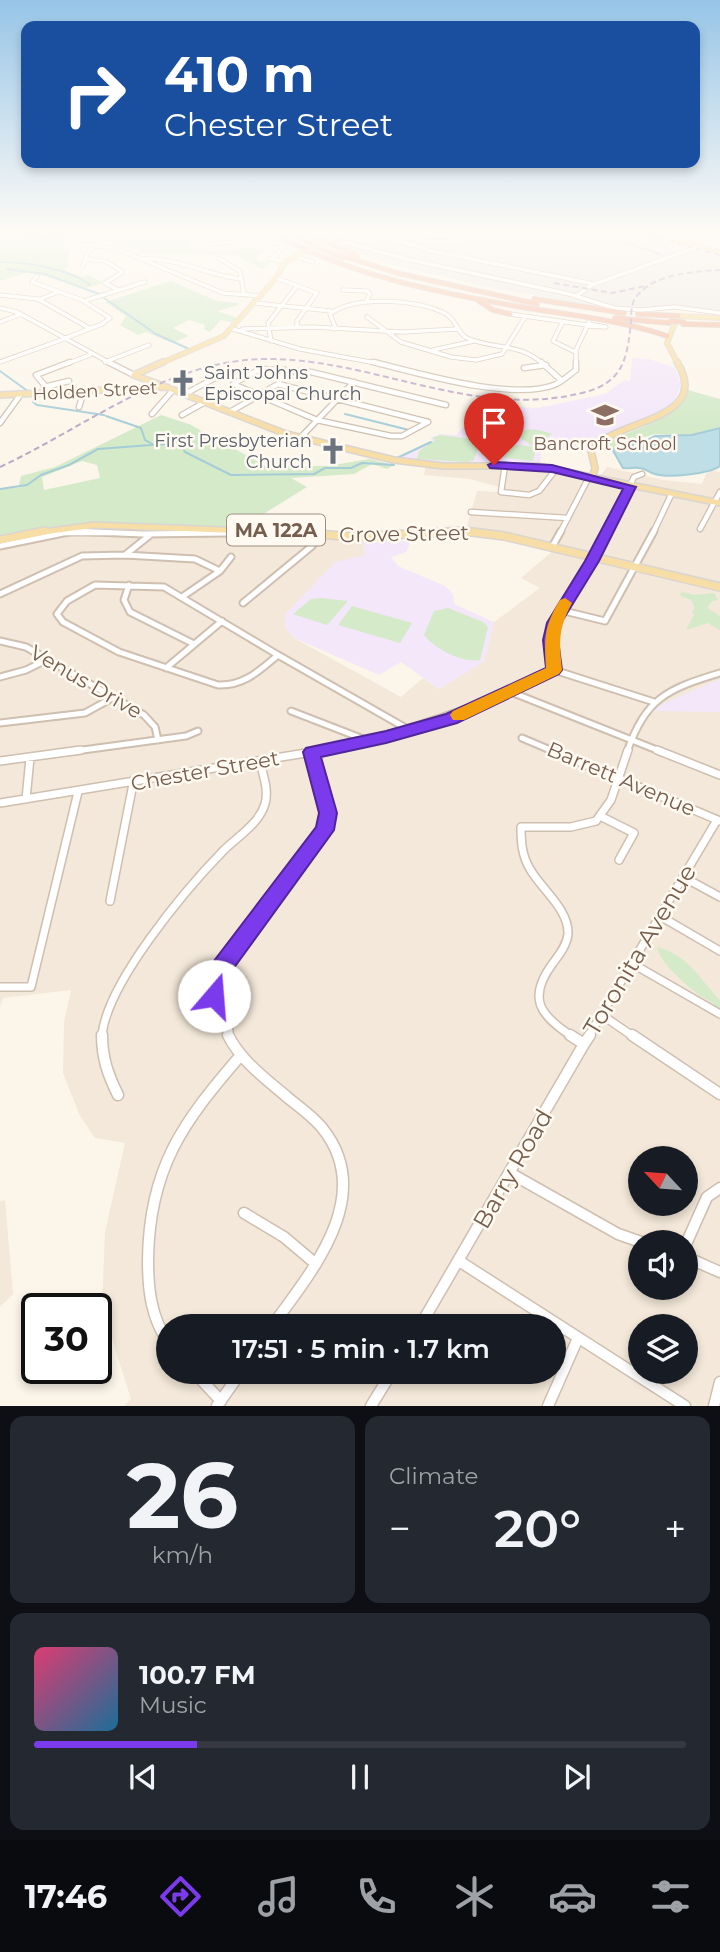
<!DOCTYPE html>
<meta charset="utf-8">
<style>
body{margin:0;font-family:Montserrat,sans-serif;background:#242831;color:#f1f3f6;height:100vh;display:flex;flex-direction:column;font-size:26px;white-space:nowrap}
*{box-sizing:border-box;margin:0}
p{font-size:23px;color:#9ea1a6}
.icon{flex:none;width:38px;height:38px;fill:none;stroke:currentColor;stroke-width:2;stroke-linecap:round;stroke-linejoin:round}
.map{position:relative;height:1406px;overflow:hidden}
.drawer{display:flex;flex-direction:column;gap:10px;padding:10px;background:#0d0f14;flex:1}
.drawer>*{flex:none}
.top-card{position:absolute;left:21px;top:21px;width:679px;height:147px;border-radius:14px;box-shadow:0 4px 10px #0003;background:#1a4fa0;color:#fff;overflow:hidden}
.needle{width:46px;rotate:296deg}
.fabs{position:absolute;left:628px;top:1146px;display:grid;gap:14px}
.fabs a{display:grid;place-items:center;width:70px;height:70px;border-radius:50%;background:#171b24;box-shadow:0 4px 10px #0003;font-size:35px}
.speed{position:absolute;left:21px;top:1293px;display:flex;gap:14px;font-size:35px;font-weight:700;text-align:center}
.speed>*{display:grid;place-content:center;width:91px;height:91px;border-radius:50%;background:#171b24;box-shadow:0 4px 10px #0003;line-height:1}
.speed .limit{border:4px solid #111;border-radius:10px;background:#fff;color:#111}
.pin{position:absolute;display:grid;place-items:center;width:60px;height:60px;color:#fff;margin:-72px -30px;border-radius:50% 50% 50% 0;rotate:-45deg;box-shadow:0 0 7px #0007}
.pin .icon{rotate:45deg}
.me{position:absolute;width:77px;margin:-38px;rotate:18deg;stroke-linejoin:round;filter:drop-shadow(0 0 5px #0008)}
.turn{display:flex;align-items:center;gap:24px;height:147px;padding:0 28px;font-size:32px}
.turn .icon{width:91px;height:91px;stroke-width:2.5}
.turn b{display:block;font-size:49px;line-height:60px}
.big{font-size:52px;font-weight:600;line-height:1.1}
.drawer .tile{flex:1;display:flex;flex-direction:column;justify-content:center;gap:10px;min-width:0;padding:0 24px;border-radius:14px;background:#242831}
.drawer .dial{align-items:center;gap:0}
.dial b{font-size:91px;line-height:1}
.song{display:flex;align-items:center;gap:21px}
.cover{width:84px;height:84px;border-radius:10px;background:linear-gradient(135deg,hsl(340 70% 55%),hsl(200 70% 35%))}
.played{height:7px;border-radius:4px;background:linear-gradient(90deg,#7c3aed 25%,#363941 25%)}
.keys{display:flex;justify-content:space-around;direction:ltr}
.heat{display:flex;justify-content:space-between;align-items:center;font-size:38px;direction:ltr}
.drawer .tiles{flex:1;display:grid;gap:10px;grid-template-columns:1fr 1fr}
.tile:last-child{grid-column:span 2}
.trip{position:absolute;left:156px;top:1314px;width:410px;height:70px;border-radius:35px;background:#171b24;box-shadow:0 4px 10px #0003;font-weight:600;line-height:70px;text-align:center}
.dock{display:flex;height:112px;justify-content:space-around;align-items:center;background:#090b0e;color:#9ea1a6}
.dock .icon{width:49px;height:49px}
.dock .active{color:#7c3aed}
.dock b{font-size:32px;color:#f1f3f6}
.map>svg:first-child{display:block}
.residential{fill:#f3e8d9;fill-rule:evenodd}
.industrial{fill:#ede8e3}
.education{fill:#f3e7f9}
.green{fill:#d4eac9;fill-rule:evenodd}
.water{fill:#bfdee5;stroke:#a6cdd7;stroke-width:2}
.lines{fill:none;stroke-linecap:round;stroke-linejoin:round}
.stream{stroke:#a6cdd7;stroke-width:2}
.minor-far4-casing{stroke:#cebfb0;stroke-width:5}
.minor-far3-casing{stroke:#cebfb0;stroke-width:7}
.minor-far2-casing{stroke:#cebfb0;stroke-width:9}
.minor-far1-casing{stroke:#cebfb0;stroke-width:10}
.minor-casing{stroke:#cebfb0;stroke-width:13}
.major-far2-casing{stroke:#dbd5d1;stroke-width:6}
.major-far1-casing{stroke:#dbd5d1;stroke-width:8}
.major-casing{stroke:#dbd5d1;stroke-width:10}
.highway-casing{stroke:#dbd5d1;stroke-width:6}
.minor-far4{stroke:#fff;stroke-width:3.5}
.minor-far3{stroke:#fff;stroke-width:4.5}
.minor-far2{stroke:#fff;stroke-width:5}
.minor-far1{stroke:#fff;stroke-width:7}
.minor{stroke:#fff;stroke-width:10}
.major-far2{stroke:#f7dda6;stroke-width:4.5}
.major-far1{stroke:#f7dda6;stroke-width:5}
.major{stroke:#f7dda6;stroke-width:7}
.highway{stroke:#f3bda4;stroke-width:4.5}
.rail{stroke:#baa8c6;stroke-width:2;stroke-dasharray:6 3.5;stroke-linecap:butt}
.major-bridge-casing{stroke:#dbd5d1;stroke-width:6;stroke-linecap:butt}
.highway-bridge-casing{stroke:#dbd5d1;stroke-width:6;stroke-linecap:butt}
.major-bridge{stroke:#f7dda6;stroke-width:4.5}
.highway-bridge{stroke:#f3bda4;stroke-width:4.5}
.route{fill:#7c3aed;stroke:#51269a;stroke-width:2}
.slow{fill:#f59e0b}
.labels{text-anchor:middle;stroke-width:5;stroke-linejoin:round;paint-order:stroke}
.far-worship-label{font-size:18px;fill:#5b616d;stroke:#fefaf1;text-anchor:start}
.far-street-label{font-size:18px;fill:#765e4e;stroke:#fefaf1}
.far-education-label{font-size:18px;fill:#785e54;stroke:#fefaf1}
.shield{fill:#fefaf1;stroke:#9f8d7f;stroke-width:2}
.shield-label{font-size:19px;font-weight:bold;fill:#765e4e}
.street-label{font-size:21px;fill:#765e4e;stroke:#fefaf1}
.near-street-label{font-size:24px;fill:#765e4e;stroke:#fefaf1}
</style>
<div class="map">
<svg width="720" height="1406" viewBox="0 0 720 1406">
<rect width="100%" height="100%" fill="#fcf6ea"/>
<!-- residential -->
<path class="residential" d="M426,466L471,469L517,467L560,472L596,481L607,467L663,480L702,484L706,474L712,470L720,472V1406H124L131,1399L102,1307L105,1232L125,1143L95,1138L80,1116L63,1073L64,1022L71,990L3,998L0,1007V543L53,532L245,529L363,542L365,555L285,628L294,638L401,697L423,678L439,689L484,661L494,622L540,588L521,578L554,550L466,530L477,491L498,492L499,487L470,479L424,475ZM640,1158H686V1204H640ZM640,1242H686V1288H640ZM168,1326H553V1372H168ZM640,1326H686V1372H640Z
M5,1200L13,1294L0,1307V1201Z"/>
<!-- industrial -->
<path class="industrial" d="M375,233H410L429,241L441,242L569,239L579,235L633,245L670,257L693,249L720,256V314L673,309L624,311L496,289L386,263L332,243Z"/>
<!-- education -->
<path class="education" d="M589,233H637L690,248L668,257L628,242L584,235Z
M632,358L649,359L675,368L681,384L675,400L659,414L596,440L582,452L542,448L540,464L428,463L396,458L433,441L430,438L440,434L456,435L473,417L492,406L538,408L605,394L624,380L630,381Z
M411,541L406,552L391,557L398,566L445,586L453,594L454,604L494,622L485,661L439,689L401,662L379,675L294,638L285,628V614L335,562L365,555L363,542Z
M720,679V712L654,711L660,705Z"/>
<!-- green -->
<path class="green" d="M0,233H243L208,238L210,242L194,239L188,244C204,257 242,246 265,250L257,256V261H271L262,269L236,255L141,253L137,249L127,252L134,248C114,239 89,238 68,240L61,249L70,250L67,261L69,265L64,270L82,277L89,275L103,283L87,288L29,272L0,281Z
M458,233H583L569,239L456,238Z
M171,281L217,301L238,303L239,305L217,311L239,319L234,323L221,320L210,332L204,329L205,325L189,320L173,328L189,336L172,343L146,332L138,335L120,325L126,316L105,302Z
M688,390L720,399V427L692,435L655,434L635,440L623,448L597,449C626,428 671,426 688,390Z
M161,415L189,424L266,466H327L370,459L394,465L387,469L372,464L354,474L291,478L307,487L244,526L181,528L82,524L47,528L0,539V489L23,487L19,485L21,476L55,467ZM82,461L97,465L100,478L44,490L42,477Z
M474,418L519,423L517,435C526,425 541,430 552,434L536,445H531L516,435L470,430Z
M440,435L481,440L474,460L467,462L417,459L419,451L435,440L432,438Z
M485,441L536,447L533,461L481,455Z
M682,592L695,595L714,593L718,600L712,601L707,608L720,616V630L708,623L686,630L694,615L692,612L695,608L691,600L679,595Z
M321,598L348,601L327,625L293,614L311,599Z
M352,606L412,623L400,643L338,625Z
M448,608L483,622L488,627L480,660C462,663 435,649 424,635L434,611Z
M657,947C690,956 697,977 720,1000V1012C714,1000 703,999 694,991C682,981 659,961 657,947Z"/>
<!-- water -->
<path class="water" d="M720,428V466C710,474 668,478 655,474C649,473 645,468 639,468C633,467 629,469 623,468L612,449L629,448L634,443L644,442L655,436L692,435Z"/>
<g class="lines">
<!-- stream -->
<path class="stream" d="M13,233L45,238L73,233
M414,233L431,239H448
M618,240L660,254
M0,262C26,262 70,269 90,285
M7,269L45,274L99,294
M104,298L156,334L189,349
M0,371L29,392
M35,395L37,398L33,402L37,405L104,415
M345,414L409,430
M106,416L141,428L145,440L152,444
M598,448L614,450
M397,458L431,442
M0,489L27,485L41,475L69,465L98,449L164,444L182,447L185,452L231,475L314,474L325,468H351L362,463L394,465L392,463"/>
<defs>
<path id="minor-far4" d="M371,233L426,249
M336,240L406,259L569,294L614,308L641,310L675,307L720,313
M681,242L706,233
M78,244L115,248L223,293L261,296
M208,244L258,240L277,243L284,247L271,259L285,262
M427,250L594,284
M293,256L313,262
M218,258L240,271L244,295
M85,259L105,261L123,272L105,283L118,290
M142,259C177,257 207,275 241,279
M83,266L87,254L95,245
M37,276L32,282L82,300L110,318L102,324L63,339
M276,278L317,293L297,321V327
M343,290L367,291L370,294L366,302
M0,295L38,299L89,328
M576,296L592,285L697,247
M38,300L58,292
M87,300L145,282
M255,303L331,311
M0,308L17,312L112,364
M510,314L587,325
M367,317L401,342L451,357L476,360L502,354L525,317
M0,322L21,314
M562,323L553,341L575,352
M587,326L606,327L588,324
M233,329L300,349L381,364
M242,329L312,327L403,332L458,329
M336,329L330,314C355,295 419,299 446,314C456,319 457,333 467,338C494,350 519,342 543,364
M271,341L268,323L297,286
M433,350L474,341
M0,362L64,339
M105,362L149,345
M66,364L90,355
M576,364V350L589,322"/>
<path id="minor-far3" d="M108,362L134,375
M373,362C418,373 511,401 554,385C562,382 569,375 576,370V362
M541,362L561,380
M524,368L546,365
M278,384L428,422
M44,387L69,381
M51,393L36,375L70,362
M185,394L215,378
M79,407L84,391
M230,412L278,384L285,370
M152,414L173,390
M182,415L205,402
M428,422L402,436H391L317,420L233,384L260,369L311,372L446,405
M0,423L21,394
M300,438L354,382
M505,465L501,492L529,495L539,491L556,469
M471,512L568,518
M700,529L720,492
M65,533H111
M560,533L589,477
M606,533L634,477L642,474
M653,533L671,495"/>
<path id="minor-far2" d="M0,546L73,531L142,534L227,533
M552,547L561,531
M125,555L195,559L220,571
M95,585L164,587L278,655C259,671 244,686 218,685L119,652L63,622L57,614L67,601Z
M129,585L124,600L130,612L194,644
M0,594L82,556L125,555L150,535
M182,597L220,571L231,557
M243,603L312,546L320,534
M560,610L605,621L654,531
M0,641L26,647L144,715L155,727L158,740
M278,655L411,731
M166,668L222,621
M554,670L551,640L554,623L607,531
M0,677L26,670L48,659
M511,692L662,752
M291,711L366,740
M0,723L85,713L114,697
M522,738L555,752
M68,752L186,736L198,731
M316,752C400,734 478,709 554,670L654,702
M627,752C646,698 667,689 720,673"/>
<path id="minor-far1" d="M551,750L720,821
M657,750L720,775
M0,761L81,750
M26,799L30,758
M0,803L324,750
M602,817L634,833L619,860
M685,878L720,897
M110,901L133,784
M660,916L720,951
M633,964L720,1014
M0,987H31L78,792
M214,996L222,968L322,832C331,804 320,779 312,752
M602,1015L634,1037
M102,1037C105,985 186,889 223,851C237,837 259,824 265,804C269,790 263,775 260,762
M228,1037L229,1031
M573,1037C539,1015 527,998 553,963C559,955 567,945 568,934C569,909 541,889 530,869C522,856 521,842 521,827H571L596,821L611,800L628,750
M588,1037L717,820"/>
<path id="minor" d="M102,1035C102,1058 108,1075 118,1095
M228,1035C240,1060 266,1079 287,1097C299,1107 314,1117 323,1129C376,1196 312,1271 272,1326
M632,1035L720,1094
M584,1044L590,1035
M510,1173L618,1234L641,1242
M244,1213L284,1237L316,1264
M686,1244L707,1197L720,1188
M686,1257L720,1272
M459,1261L685,1406
M420,1326L584,1044L570,1035
M168,1342C151,1317 148,1290 148,1260C149,1168 183,1122 241,1055
M194,1372L221,1401
M217,1406L241,1372
M371,1406L392,1372
M548,1406L578,1338
M714,1406L720,1382"/>
<path id="major-far2" d="M651,233L720,252
M322,245L365,233
M678,316L720,318
M159,364L224,336L276,278L285,262L310,249
M678,364L667,343L678,316"/>
<path id="major-far1" d="M134,375L163,362
M134,375L163,386
M0,395L166,387L286,434L394,460L443,466H537L720,503
M592,478L595,468L591,451C612,419 714,422 677,362
M36,533L95,525L303,533
M433,533H477"/>
<path id="major" d="M283,531L354,537L464,531L504,536L720,587
M0,540L45,531"/>
<path id="highway" d="M272,233C349,275 435,292 521,307C570,315 620,320 667,336
M289,233L342,258
M307,233L357,256
M337,254L397,273L537,304
M534,299L624,313
M479,301L493,310L510,314
M638,314L678,316
M615,318L669,323
M683,324L720,325"/>
</defs>
<!-- minor-far4 casing -->
<use href="#minor-far4" class="minor-far4-casing"/>
<!-- minor-far3 casing -->
<use href="#minor-far3" class="minor-far3-casing"/>
<!-- minor-far2 casing -->
<use href="#minor-far2" class="minor-far2-casing"/>
<!-- minor-far1 casing -->
<use href="#minor-far1" class="minor-far1-casing"/>
<!-- minor casing -->
<use href="#minor" class="minor-casing"/>
<!-- major-far2 casing -->
<use href="#major-far2" class="major-far2-casing"/>
<!-- major-far1 casing -->
<use href="#major-far1" class="major-far1-casing"/>
<!-- major casing -->
<use href="#major" class="major-casing"/>
<!-- highway casing -->
<use href="#highway" class="highway-casing"/>
<!-- minor-far4 -->
<use href="#minor-far4" class="minor-far4"/>
<!-- minor-far3 -->
<use href="#minor-far3" class="minor-far3"/>
<!-- minor-far2 -->
<use href="#minor-far2" class="minor-far2"/>
<!-- minor-far1 -->
<use href="#minor-far1" class="minor-far1"/>
<!-- minor -->
<use href="#minor" class="minor"/>
<!-- major-far2 -->
<use href="#major-far2" class="major-far2"/>
<!-- major-far1 -->
<use href="#major-far1" class="major-far1"/>
<!-- major -->
<use href="#major" class="major"/>
<!-- highway -->
<use href="#highway" class="highway"/>
<!-- rail -->
<path class="rail" d="M641,233L720,255
M554,283L612,293L645,286
M0,467C84,428 166,361 263,359C371,357 472,420 582,393C623,383 627,360 631,322C631,314 631,304 636,297C654,273 694,272 720,270"/>
<defs>
<path id="major-bridge" d="M310,249L322,245"/>
<path id="highway-bridge" d="M670,321L684,322"/>
</defs>
<!-- major-bridge casing -->
<use href="#major-bridge" class="major-bridge-casing"/>
<!-- highway-bridge casing -->
<use href="#highway-bridge" class="highway-bridge-casing"/>
<!-- major-bridge -->
<use href="#major-bridge" class="major-bridge"/>
<!-- highway-bridge -->
<use href="#highway-bridge" class="highway-bridge"/>
</g>
<!-- sky -->
<linearGradient id="sky" x2="0" y2="1"><stop stop-color="#97c5e7"/><stop offset="0.54" stop-color="#fefbf6"/><stop offset="1" stop-color="#fefbf6" stop-opacity="0"/></linearGradient>
<rect width="720" height="430" fill="url(#sky)"/>
<!-- route -->
<path class="route" d="M494,462L552,465L636,487L599,561L561,623L558,640L562,670L559,674L457,723L386,743L321,757L337,813L334,830L231,972L221,1004L214,1007L206,1004L203,996L214,961L316,827L319,813L303,752L306,748L386,731L446,714L546,668L543,640L547,623L585,561L623,489L552,472L490,468L488,465Z"/>
<!-- slow -->
<path class="slow" d="M565,598L572,603C558,629 559,641 562,670L559,674L464,720H453L450,715L453,711L546,668C544,638 544,626 560,600Z"/>
<!-- icons -->
<defs>
<symbol id="church-bare" viewBox="-9 -9 18 18"><path d="M-1.2-6h2.4v3.5h3.3v2.4h-3.3V6h-2.4V-.1h-3.3v-2.4h3.3Z" fill="#6b7280" stroke="#fefaf1" stroke-width="2.5" paint-order="stroke"/></symbol>
<symbol id="school-bare" viewBox="-9 -9 18 18"><path d="M0-5L7-2L0 1L-7-2ZM-4 1L0 2.5L4 1V4Q0 6-4 4Z" fill="#8d6e63" stroke="#fefaf1" stroke-width="2.5" paint-order="stroke"/></symbol>
</defs>
<g fill-rule="evenodd">
<use href="#church-bare" x="164" y="364" width="38" height="38"/>
<use href="#school-bare" x="586" y="396" width="38" height="38"/>
<use href="#church-bare" x="314" y="432" width="38" height="38"/>
</g>
<g class="labels">
<!-- far-worship labels -->
<g class="far-worship-label">
<text x="204" y="379">Saint Johns<tspan x="204" dy="21">Episcopal Church</tspan></text>
<text x="312" y="447" text-anchor="end">First Presbyterian<tspan x="312" dy="21">Church</tspan></text>
</g>
<!-- far-street labels -->
<g class="far-street-label">
<text transform="translate(95 391) rotate(-3)" y="6">Holden Street</text>
</g>
<!-- far-education labels -->
<g class="far-education-label">
<text x="605" y="450">Bancroft School</text>
</g>
<!-- shield labels -->
<rect class="shield" x="227" y="514.5" width="98" height="31" rx="5"/>
<g class="shield-label">
<text x="276" y="537">MA 122A</text>
</g>
<!-- street labels -->
<g class="street-label">
<text transform="translate(404 534) rotate(-1)" y="7">Grove Street</text>
<text transform="translate(86 682) rotate(30)" y="7">Venus Drive</text>
<text transform="translate(205 771) rotate(-10)" y="7">Chester Street</text>
<text transform="translate(621 779) rotate(23)" y="7">Barrett Avenue</text>
</g>
<!-- near-street labels -->
<g class="near-street-label">
<text transform="translate(640 950) rotate(-59)" y="8">Toronita Avenue</text>
<text transform="translate(513 1169) rotate(-60)" y="8">Barry Road</text>
</g>
</g>
</svg>
<div class="fabs">
<a><svg class="needle" viewBox="-14 -14 28 28"><path d="M0-13l5 13h-10z" fill="#e53935"/><path d="M0 13l5-13h-10z" fill="#9ea1a6"/></svg></a>
<a><svg class="icon" aria-label="sound" viewBox="0 0 24 24"><path d="M4 9h4l5-4v14l-5-4H4zM17 9q2 3 0 6"/></svg></a>
<a><svg class="icon" aria-label="layers" viewBox="0 0 24 24"><path d="M12 4l9 5-9 5-9-5zM3 14l9 5 9-5"/></svg></a>
</div>
<div class="speed"><div class="limit">30</div></div>
<div class="pin" style="left:494px;top:465px;background:#d93025"><svg class="icon" aria-label="arrive" viewBox="0 0 24 24"><path d="M6 21V4h12l-3 4 3 4H6"/></svg></div>
<svg class="me" style="left:214px;top:996px" viewBox="-20 -20 40 40"><circle r="19" fill="#fff"/><path d="M0-13L10 11 0 6-10 11z" fill="#7c3aed"/></svg>
<div class="trip">17:51 · 5 min · 1.7 km</div>
<div class="top-card">
<div class="turn"><svg class="icon" aria-label="right" viewBox="0 0 24 24"><path d="M7 20v-9h11M14 6l5 5-5 5"/></svg><div><b>410 m</b>Chester Street</div></div>
</div>
</div>
<section class="drawer">
<div class="tiles">
<div class="tile dial"><b>26</b><p>km/h</p></div>
<div class="tile"><p>Climate</p>
<div class="heat"><a>−</a><b class="big">20°</b><a>+</a></div>
</div>
<div class="tile">
<div class="song"><i class="cover"></i><div><b>100.7 FM</b><p>Music</p></div></div>
<div class="played"></div>
<div class="keys"><svg class="icon" aria-label="previous" viewBox="0 0 24 24"><path d="M18 5L8 12l10 7zM5 5v14"/></svg><svg class="icon" aria-label="pause" viewBox="0 0 24 24"><path d="M8 5v14M16 5v14"/></svg><svg class="icon" aria-label="next" viewBox="0 0 24 24"><path d="M6 5l10 7-10 7zM19 5v14"/></svg></div>
</div>
</div>
</section>
<nav class="dock">
<b>17:46</b>
<svg class="icon active" aria-label="directions" viewBox="0 0 24 24"><path d="M12 3l9 9-9 9-9-9zM9 14v-3h6M13 9l2 2-2 2"/></svg>
<svg class="icon" aria-label="music" viewBox="0 0 24 24"><path d="M9 18V5l10-2v13"/><circle cx="6" cy="18" r="3"/><circle cx="16" cy="16" r="3"/></svg>
<svg class="icon" aria-label="phone" viewBox="0 0 24 24"><path d="M5 4h4l2 5-3 2q2 4 5 5l2-3 5 2v4C11 20 4 13 5 4z"/></svg>
<svg class="icon" aria-label="climate" viewBox="0 0 24 24"><path d="M12 3v18M4 7l16 10M4 17L20 7"/></svg>
<svg class="icon" aria-label="car" viewBox="0 0 24 24"><path d="M5 17H2v-5l4-1 3-4h7l3 4 3 1v5h-3M9 17h6M6 11h13"/><circle cx="7" cy="17" r="2"/><circle cx="17" cy="17" r="2"/></svg>
<svg class="icon" aria-label="filters" viewBox="0 0 24 24"><path d="M4 7h16M4 17h16"/><circle cx="9" cy="7" r="2"/><circle cx="15" cy="17" r="2"/></svg>
</nav>
